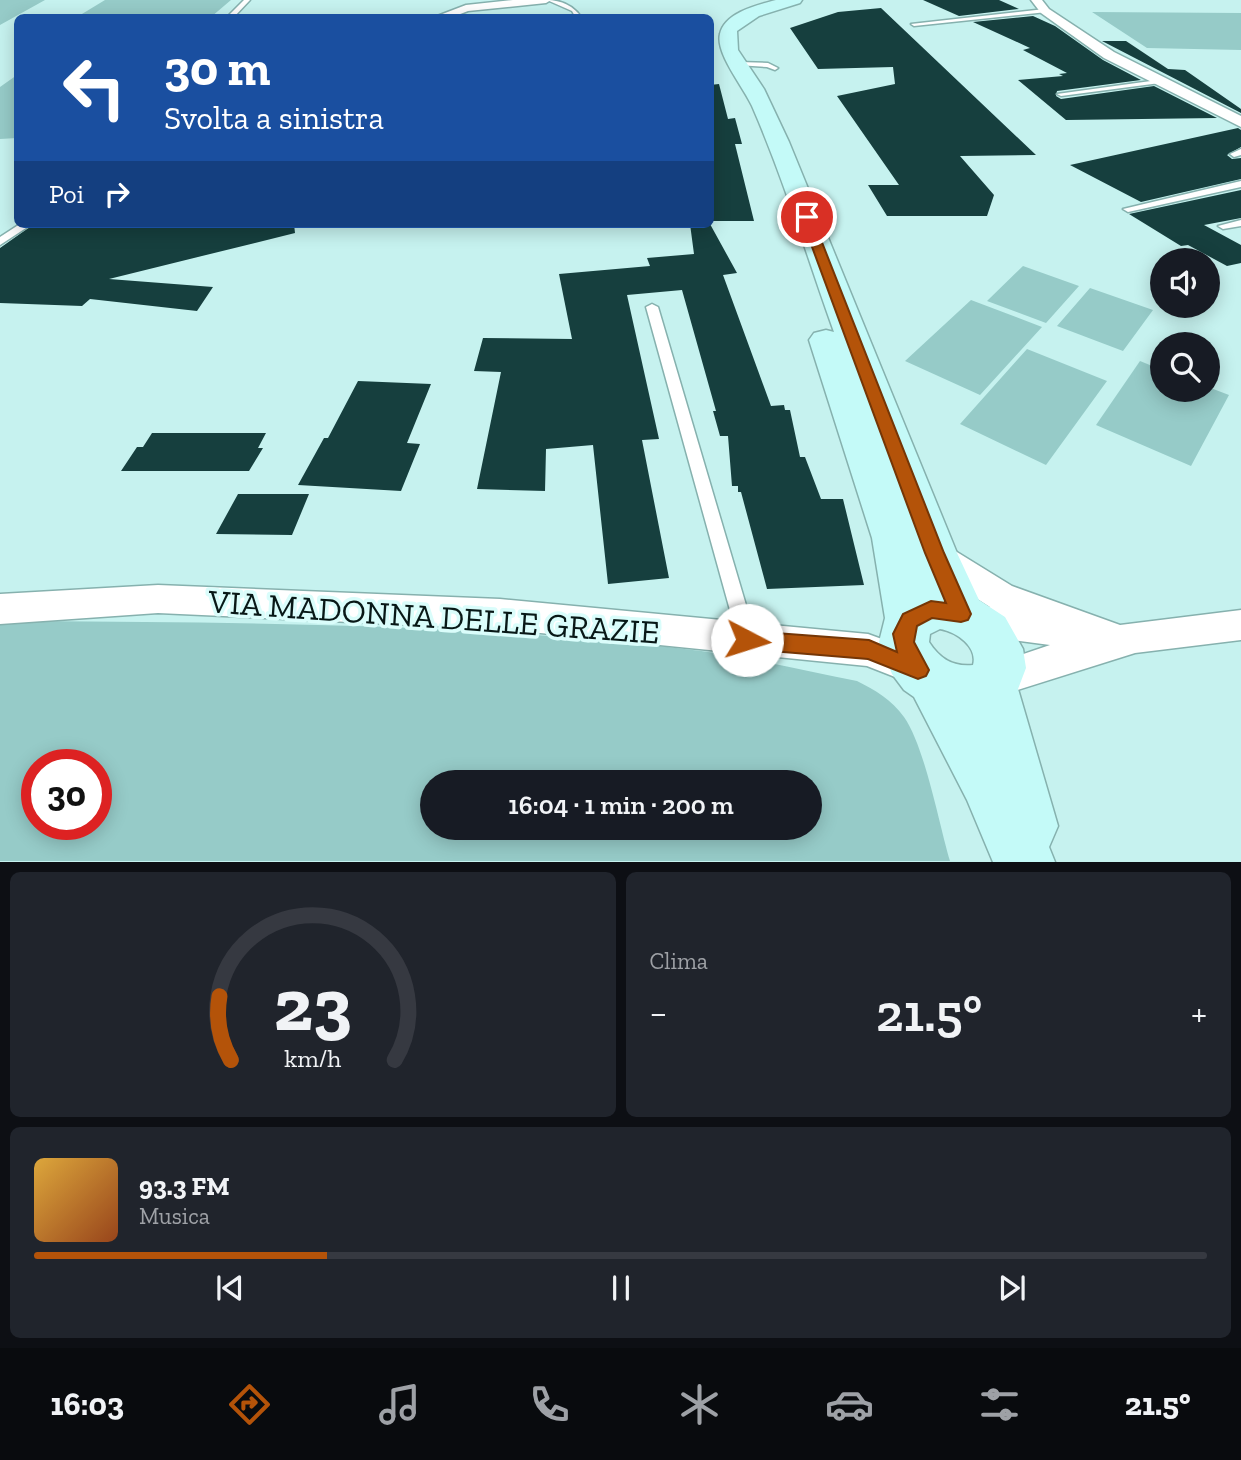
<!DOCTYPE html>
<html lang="it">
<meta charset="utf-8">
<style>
body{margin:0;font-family:"Zilla Slab",serif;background:#20242c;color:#f1f3f6;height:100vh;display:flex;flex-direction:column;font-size:26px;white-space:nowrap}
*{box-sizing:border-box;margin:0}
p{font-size:23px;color:#9ea1a6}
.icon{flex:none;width:38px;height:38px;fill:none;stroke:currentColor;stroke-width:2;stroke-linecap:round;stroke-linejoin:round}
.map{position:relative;height:862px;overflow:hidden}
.drawer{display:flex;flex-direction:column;gap:10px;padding:10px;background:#0d0f14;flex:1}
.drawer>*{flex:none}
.top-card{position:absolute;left:14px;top:14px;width:700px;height:214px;border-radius:10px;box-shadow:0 4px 18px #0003;background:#1a4fa0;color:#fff;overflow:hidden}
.buttons{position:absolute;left:1150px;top:248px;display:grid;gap:14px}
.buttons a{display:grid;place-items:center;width:70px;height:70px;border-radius:50%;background:#171b24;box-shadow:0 4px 18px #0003;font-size:35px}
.speed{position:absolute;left:21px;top:749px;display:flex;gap:14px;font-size:35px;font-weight:700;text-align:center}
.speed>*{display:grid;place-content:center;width:91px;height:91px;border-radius:50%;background:#171b24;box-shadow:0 4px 18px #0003;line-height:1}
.speed .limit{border:10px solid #d22;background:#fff;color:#111}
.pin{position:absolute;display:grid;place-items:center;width:60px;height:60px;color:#fff;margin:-30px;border:4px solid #fff;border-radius:50%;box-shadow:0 2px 7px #0007}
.me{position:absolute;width:77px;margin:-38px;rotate:95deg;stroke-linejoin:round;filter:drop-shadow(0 0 5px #0008)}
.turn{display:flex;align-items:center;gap:24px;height:147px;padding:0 35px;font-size:32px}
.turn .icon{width:91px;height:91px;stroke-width:2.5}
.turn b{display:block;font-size:49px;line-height:60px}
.then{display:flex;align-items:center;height:66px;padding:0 35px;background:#0003;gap:14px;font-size:26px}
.big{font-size:52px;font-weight:600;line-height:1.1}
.drawer .widget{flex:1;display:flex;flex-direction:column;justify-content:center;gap:10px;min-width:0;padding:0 24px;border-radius:10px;background:#20242c}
.drawer .dial{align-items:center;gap:0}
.dial svg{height:182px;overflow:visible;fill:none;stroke:#363941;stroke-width:7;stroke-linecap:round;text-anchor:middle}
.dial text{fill:#f1f3f6;stroke:none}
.song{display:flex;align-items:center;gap:21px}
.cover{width:84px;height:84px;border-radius:10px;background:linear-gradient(135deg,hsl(40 70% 55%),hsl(20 70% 35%))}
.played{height:7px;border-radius:4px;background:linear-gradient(90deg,#b45309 25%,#363941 25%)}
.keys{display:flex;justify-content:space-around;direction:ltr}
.heat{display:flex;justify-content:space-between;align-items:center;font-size:38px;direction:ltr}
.drawer .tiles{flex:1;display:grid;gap:10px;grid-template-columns:1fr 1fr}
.widget:last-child{grid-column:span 2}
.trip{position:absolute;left:420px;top:770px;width:402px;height:70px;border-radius:35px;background:#171b24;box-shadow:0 4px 18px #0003;font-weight:600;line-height:70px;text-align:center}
.tab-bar{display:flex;height:112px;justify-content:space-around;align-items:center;background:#090b0e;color:#9ea1a6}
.tab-bar .icon{width:49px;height:49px}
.tab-bar .active{color:#b45309}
.tab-bar b{font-size:32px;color:#f1f3f6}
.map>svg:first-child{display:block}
.green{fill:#96cbc8;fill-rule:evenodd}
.building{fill:#163f3e}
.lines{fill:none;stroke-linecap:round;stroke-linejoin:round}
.lane-casing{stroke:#86b1ae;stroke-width:3}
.street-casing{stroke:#86b1ae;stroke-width:3}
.secondary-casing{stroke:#86b1ae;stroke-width:3}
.lane{fill:#fff;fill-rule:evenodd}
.street{fill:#fff;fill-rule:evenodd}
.secondary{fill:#c4faf8;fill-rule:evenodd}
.route{fill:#b45309;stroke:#753606;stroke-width:2}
.labels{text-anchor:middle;stroke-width:7;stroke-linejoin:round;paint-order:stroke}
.near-street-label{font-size:33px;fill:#081817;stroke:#dafdfb}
</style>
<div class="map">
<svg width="1241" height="862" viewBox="0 0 1241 862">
<rect width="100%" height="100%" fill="#c6f2ef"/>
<!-- green -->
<path class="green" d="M0,0H45L0,25Z
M105,0H231L211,17H77Z
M1092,12L1241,13V50L1147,48Z
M17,75V138L0,139V87Z
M1023,266L1079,286L1046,323L987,301Z
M1090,288L1153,310L1123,351L1057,326Z
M971,300L1042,327L980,395L905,361Z
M1027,349L1107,381L1046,465L960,424Z
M1140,361L1162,370V390H1208V387L1229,395L1191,466L1096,425Z
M32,621C255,623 479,623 701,651C753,658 805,671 857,681C875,690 892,700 904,717C925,747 939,824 950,861H0V625ZM37,765H96V824H37ZM432,782H810V828H432Z"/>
<!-- building -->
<path class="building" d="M923,0H999L1019,9L959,16Z
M881,8L1036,155L960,156L994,195L987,216H887L868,185H899L837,96L895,84L893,67L818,69L790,28L838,12Z
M1033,16L1055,26L1103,60L1141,80L1057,91L1056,96L1061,99L1154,86L1217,118L1066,120L1018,80L1063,76L1059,74L1067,73L1023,50L1030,48L973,22Z
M1102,41H1126L1168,69L1185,70L1241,109V113Z
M719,84L728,119L735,118L742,144H735L754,221H710V85Z
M1238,128L1241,130V147L1227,155L1232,159L1241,158V179L1141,202L1070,165Z
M1241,190V218L1204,225L1241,245V263L1227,266L1188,245L1181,246L1129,214Z
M34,224H294L295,233L109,279L213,287L197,311L90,299L82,306L0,303V248Z
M690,224H710L737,273L723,275L771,406L784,405L785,410H790L800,457H805L821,499H843L864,585L767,589L741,492H738V486H732L728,436H720L713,411H716L682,290L627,295L659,439L642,440L669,578L608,584L593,445L546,449L545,491L477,489L501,372L474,371L483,338L572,339L559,274L650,266L647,258L694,254Z
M358,381L431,384L407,443L420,444L401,491L298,485L324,438H328Z
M152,433H266L258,448H263L249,471H121L137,447H143Z
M238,494H309L292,535L216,534Z"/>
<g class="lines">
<defs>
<path id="lane" d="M244,0H250L233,18H226Z
M547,0C561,0 574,6 582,18H576L572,11Z
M1045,9L1047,12L914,26L911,24Z
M739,62L768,63L778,68L775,70L767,67L737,65Z
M1158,80L1160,83L1061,96L1057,94Z
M1241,149V155L1234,157L1230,154Z
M1241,181V187L1128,212L1123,209Z
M1241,220V226L1223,229L1218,226Z
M20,224H32L0,245V237Z
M652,304L658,307L756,639L753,645L747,647L741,645L738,639L646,307Z"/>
<path id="street" d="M513,0H551L546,3L468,11L450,18H432L466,5Z
M1031,0H1042L1049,9L1114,52L1241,116V127L1104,58L1041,13Z
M940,545L952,549L1012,586L1120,625L1241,610V640L1135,653L995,697L982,692L976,680L982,668L1050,645L974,635L961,631L956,620L961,609L974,605L990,607L928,567L923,558L928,549Z
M158,585L500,599L868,634L931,657L937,669L931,681L918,686L867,666L500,629L158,613L0,624V594Z"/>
<path id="secondary" d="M776,0H802L800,3L759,16L737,31L738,50L764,89L789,142L957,553L979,600L1005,617L1023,649L1026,668L1018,689L1058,826L1049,847L1055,862H993L967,800L914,697L904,690L892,674L879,642L885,618L872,538L809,340L814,333L826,330L834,332C807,257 784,179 752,106C744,88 715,53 720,34C725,12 758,5 776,0ZM940,629C957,632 978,647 973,665C953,667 940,659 929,642L930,634Z"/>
</defs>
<!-- lane casing -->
<use href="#lane" class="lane-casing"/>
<!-- street casing -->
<use href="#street" class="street-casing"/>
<!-- secondary casing -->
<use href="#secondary" class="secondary-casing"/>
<!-- lane -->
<use href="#lane" class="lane"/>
<!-- street -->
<use href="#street" class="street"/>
<!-- secondary -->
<use href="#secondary" class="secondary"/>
</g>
<!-- route -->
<path class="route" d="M803,215L812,217L944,553L971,614L968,620L961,622L932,618L917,626L914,642L929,670L926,676L918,679L868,659L747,649L740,647L737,640L740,634L747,631L869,640L897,652L893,634L903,614L931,601L946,603L925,553L801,217Z"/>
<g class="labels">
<!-- near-street labels -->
<g class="near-street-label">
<text transform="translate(434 616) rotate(4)" y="12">VIA MADONNA DELLE GRAZIE</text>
</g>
</g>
</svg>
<div class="buttons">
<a><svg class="icon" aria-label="sound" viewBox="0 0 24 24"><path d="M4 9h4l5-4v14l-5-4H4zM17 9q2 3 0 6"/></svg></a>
<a><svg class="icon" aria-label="search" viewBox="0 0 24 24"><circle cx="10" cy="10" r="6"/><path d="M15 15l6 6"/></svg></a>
</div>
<div class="speed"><div class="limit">30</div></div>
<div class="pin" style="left:807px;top:217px;background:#d93025"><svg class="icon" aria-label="arrive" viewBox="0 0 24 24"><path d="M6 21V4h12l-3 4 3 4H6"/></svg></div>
<svg class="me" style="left:747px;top:640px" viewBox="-20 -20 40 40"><circle r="19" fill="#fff"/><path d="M0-13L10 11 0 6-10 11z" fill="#b45309"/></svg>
<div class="trip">16:04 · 1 min · 200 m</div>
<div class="top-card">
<div class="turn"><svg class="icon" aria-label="left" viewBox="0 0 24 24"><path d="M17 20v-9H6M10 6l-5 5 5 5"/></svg><div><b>30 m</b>Svolta a sinistra</div></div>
<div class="then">Poi<svg class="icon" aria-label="right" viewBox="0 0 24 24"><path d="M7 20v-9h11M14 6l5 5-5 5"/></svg></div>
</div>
</div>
<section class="drawer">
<div class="tiles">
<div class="widget dial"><svg viewBox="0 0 100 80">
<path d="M14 69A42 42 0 1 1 86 69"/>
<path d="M14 69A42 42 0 0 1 9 41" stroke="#b45309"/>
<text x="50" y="56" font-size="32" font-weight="700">23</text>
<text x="50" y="72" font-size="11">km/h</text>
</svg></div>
<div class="widget"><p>Clima</p>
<div class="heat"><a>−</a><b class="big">21.5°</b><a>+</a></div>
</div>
<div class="widget">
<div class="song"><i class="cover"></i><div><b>93.3 FM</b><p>Musica</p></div></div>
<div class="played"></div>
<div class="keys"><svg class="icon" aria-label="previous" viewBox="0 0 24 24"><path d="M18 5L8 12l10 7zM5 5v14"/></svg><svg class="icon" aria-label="pause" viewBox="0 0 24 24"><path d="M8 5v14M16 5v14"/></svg><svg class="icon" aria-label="next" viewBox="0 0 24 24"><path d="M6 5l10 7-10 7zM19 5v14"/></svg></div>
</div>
</div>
</section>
<nav class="tab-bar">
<b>16:03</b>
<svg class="icon active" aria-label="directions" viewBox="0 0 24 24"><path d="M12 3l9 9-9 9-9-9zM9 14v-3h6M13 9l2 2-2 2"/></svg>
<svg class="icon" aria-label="music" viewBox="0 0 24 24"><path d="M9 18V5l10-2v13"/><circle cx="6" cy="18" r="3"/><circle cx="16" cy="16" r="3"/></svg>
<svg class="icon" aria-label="phone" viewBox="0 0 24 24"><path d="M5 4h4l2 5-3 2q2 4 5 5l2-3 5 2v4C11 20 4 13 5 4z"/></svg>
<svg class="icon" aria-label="climate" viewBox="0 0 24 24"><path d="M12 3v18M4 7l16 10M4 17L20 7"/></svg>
<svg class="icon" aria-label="car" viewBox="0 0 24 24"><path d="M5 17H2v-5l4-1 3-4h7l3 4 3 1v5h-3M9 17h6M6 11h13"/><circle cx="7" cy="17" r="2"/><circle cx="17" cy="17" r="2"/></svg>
<svg class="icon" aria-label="filters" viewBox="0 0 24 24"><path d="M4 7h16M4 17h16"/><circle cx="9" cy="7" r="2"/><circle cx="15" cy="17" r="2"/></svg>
<b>21.5°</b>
</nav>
